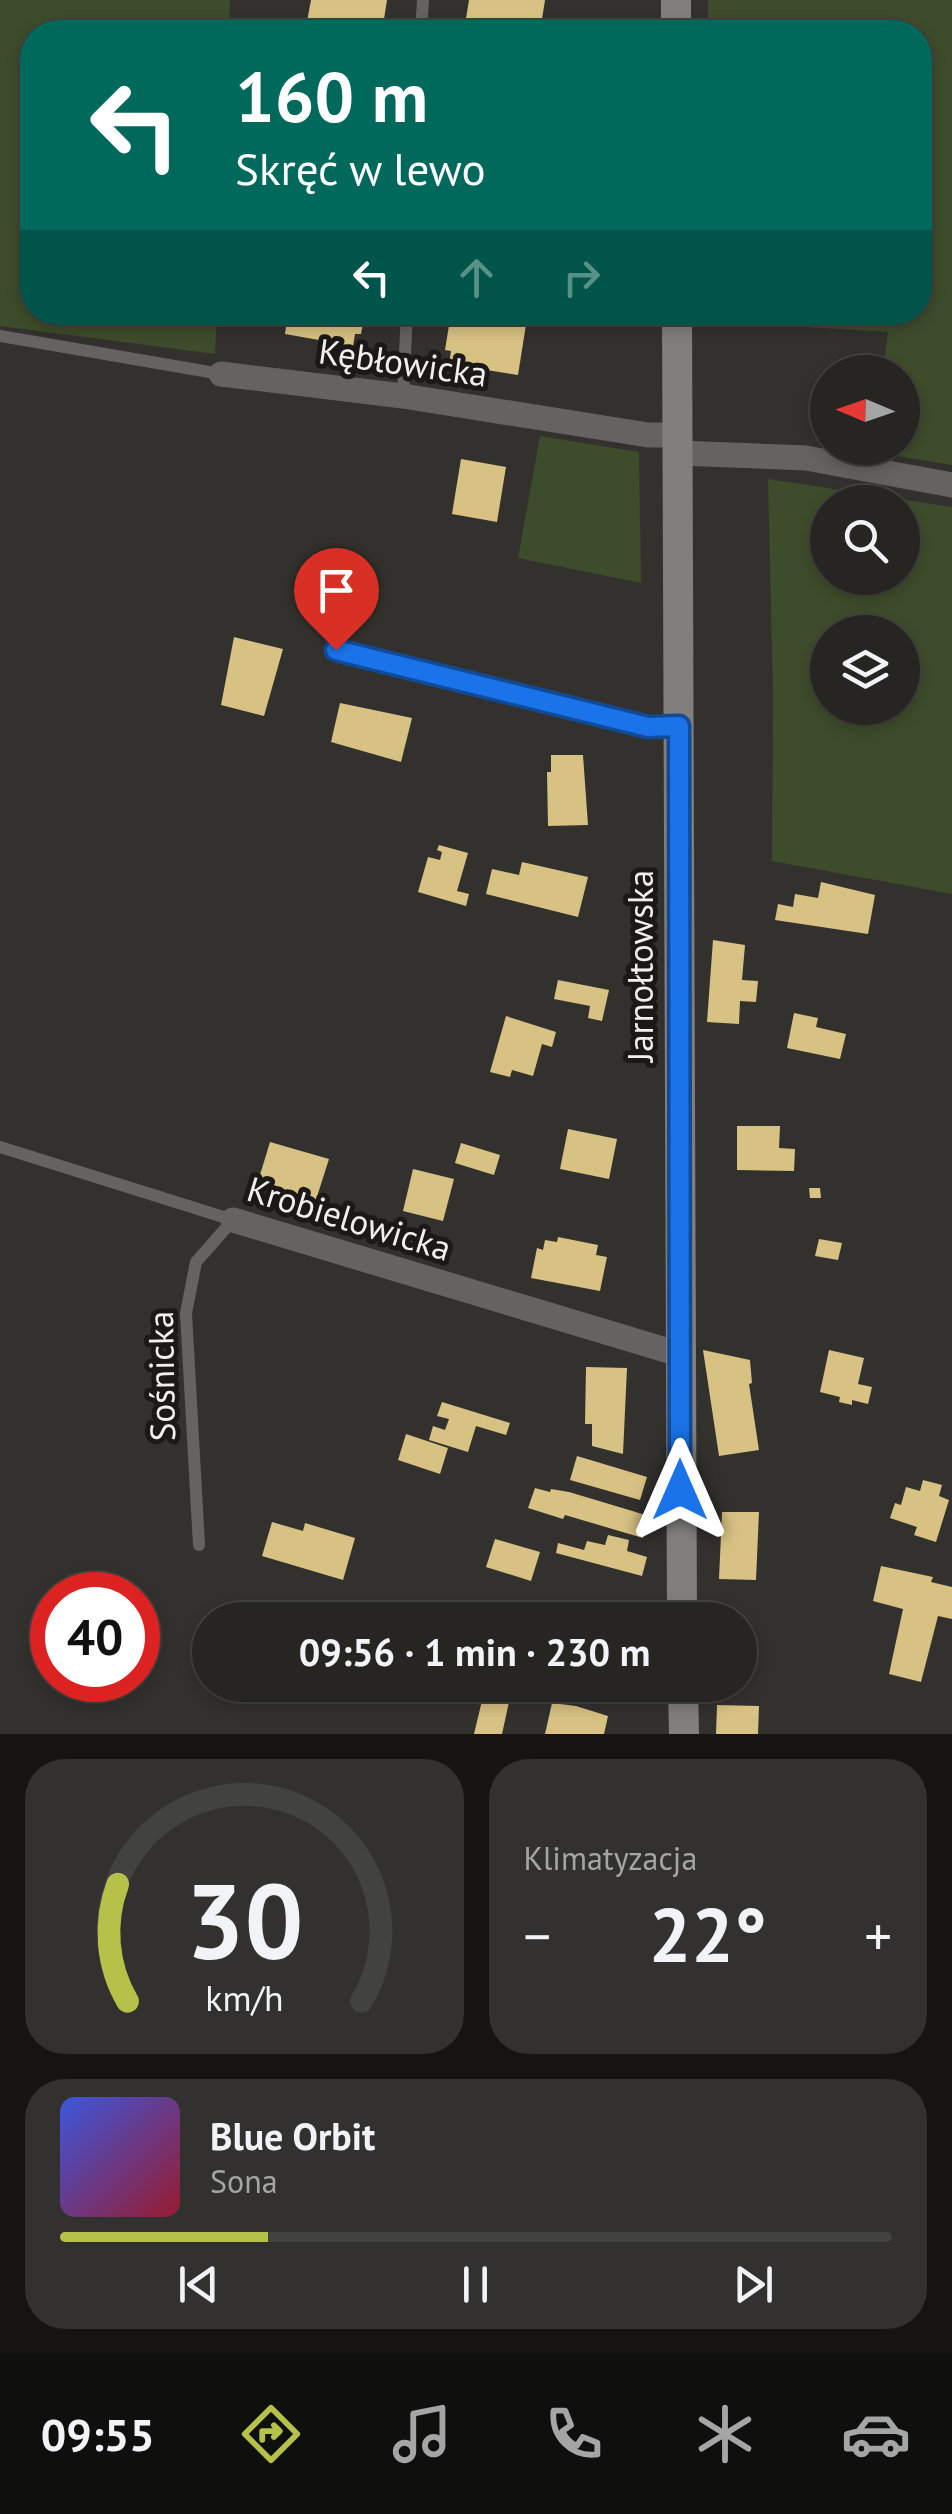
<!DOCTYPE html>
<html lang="pl">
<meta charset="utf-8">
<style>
body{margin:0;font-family:"PT Sans",sans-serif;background:#32312f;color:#f1f3f6;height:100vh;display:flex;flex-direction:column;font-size:38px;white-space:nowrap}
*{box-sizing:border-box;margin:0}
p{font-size:32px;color:#a4a5a5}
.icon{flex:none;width:55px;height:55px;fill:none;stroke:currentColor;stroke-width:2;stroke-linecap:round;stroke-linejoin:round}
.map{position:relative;height:1734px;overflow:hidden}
.drawer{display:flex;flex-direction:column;gap:25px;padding:25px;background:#151413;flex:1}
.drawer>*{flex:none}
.top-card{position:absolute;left:20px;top:20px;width:912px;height:305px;border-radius:40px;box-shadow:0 5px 15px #0003,0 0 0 2px #424240;background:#00695c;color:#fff;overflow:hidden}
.needle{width:65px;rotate:272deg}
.controls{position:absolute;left:810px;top:355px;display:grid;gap:20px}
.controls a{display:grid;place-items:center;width:110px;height:110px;border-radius:50%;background:#262522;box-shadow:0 5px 15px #0003,0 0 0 2px #424240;font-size:50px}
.speed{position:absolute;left:30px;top:1572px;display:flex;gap:20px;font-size:50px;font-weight:700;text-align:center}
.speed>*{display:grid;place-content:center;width:130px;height:130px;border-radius:50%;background:#262522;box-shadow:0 5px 15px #0003,0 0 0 2px #424240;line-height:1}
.speed .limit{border:15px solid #d22;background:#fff;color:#111}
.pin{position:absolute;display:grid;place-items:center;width:85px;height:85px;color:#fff;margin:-102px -42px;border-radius:50% 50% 50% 0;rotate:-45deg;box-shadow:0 0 10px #0007}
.pin .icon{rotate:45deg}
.me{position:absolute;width:110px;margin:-55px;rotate:0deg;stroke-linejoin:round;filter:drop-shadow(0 0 8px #0008)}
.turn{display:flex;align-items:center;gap:35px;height:210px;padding:0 50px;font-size:45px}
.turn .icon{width:130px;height:130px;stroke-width:2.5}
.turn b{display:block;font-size:70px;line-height:85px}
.lanes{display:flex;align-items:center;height:95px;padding:0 50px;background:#0003;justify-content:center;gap:50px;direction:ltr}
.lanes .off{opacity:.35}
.big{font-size:75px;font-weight:800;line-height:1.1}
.drawer .widget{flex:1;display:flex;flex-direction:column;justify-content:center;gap:15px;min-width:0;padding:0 35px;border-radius:40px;background:#32312f}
.drawer .dial{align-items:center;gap:0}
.dial svg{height:260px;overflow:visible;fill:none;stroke:#424240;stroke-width:7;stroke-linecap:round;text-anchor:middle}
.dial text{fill:#f1f3f6;stroke:none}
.song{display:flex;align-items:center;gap:30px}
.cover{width:120px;height:120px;border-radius:15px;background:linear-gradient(135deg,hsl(230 70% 55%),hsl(350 70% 35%))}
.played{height:10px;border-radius:5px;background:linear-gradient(90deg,#b6c149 25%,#424240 25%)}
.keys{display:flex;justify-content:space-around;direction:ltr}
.heat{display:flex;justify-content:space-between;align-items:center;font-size:55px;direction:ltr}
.drawer .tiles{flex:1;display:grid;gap:25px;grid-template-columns:1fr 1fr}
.widget:last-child{grid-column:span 2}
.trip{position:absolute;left:192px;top:1602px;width:565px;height:100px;border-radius:50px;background:#262522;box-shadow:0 5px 15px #0003,0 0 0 2px #424240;font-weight:800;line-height:100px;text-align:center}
.tabs{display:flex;height:160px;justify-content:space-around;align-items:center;background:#0f0f0e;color:#a4a5a5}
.tabs .icon{width:70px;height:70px}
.tabs .selected{color:#b6c149}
.tabs b{font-size:45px;color:#f1f3f6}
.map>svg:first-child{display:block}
.green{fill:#3d4c2a;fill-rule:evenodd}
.building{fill:#d8c283}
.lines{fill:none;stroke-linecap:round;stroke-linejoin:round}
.lane{stroke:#656361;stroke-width:12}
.street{stroke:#656361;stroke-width:25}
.secondary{stroke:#827e7c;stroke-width:30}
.route-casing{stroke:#114b97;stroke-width:25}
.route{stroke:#1a73e8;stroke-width:18}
.labels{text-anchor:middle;stroke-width:10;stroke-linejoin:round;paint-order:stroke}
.street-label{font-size:35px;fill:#f1f0ed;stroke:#1a1917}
</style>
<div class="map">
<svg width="952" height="1734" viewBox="0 0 952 1734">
<rect width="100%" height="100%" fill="#33312d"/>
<!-- green -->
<path class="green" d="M0,0H230L229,32H32V312L217,313L215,354L0,326Z
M708,0H952V465L871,452L872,448H902V372H883L888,332L709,321V312H920V32H708Z
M540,436L639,452L641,583L518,558Z
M768,479L952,507V894L772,861L773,694ZM902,502V578H828V502ZM902,632V708H828V632Z"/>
<!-- building -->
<path class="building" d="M311,0H387L382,32H305Z
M469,0H545L540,32L464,31Z
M288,312H365L361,334H355L353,346L285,334Z
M528,312L518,375L449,364L451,351L445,350L451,313Z
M461,459L506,467L497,522L452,514Z
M234,637L283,649L264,716L221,705Z
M340,703L412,718L401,762L331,742Z
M551,755H583L588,825L548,826L547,772H551Z
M439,845L468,853L457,891L469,894L466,906L418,892L428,857L440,860L442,852L437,850Z
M522,862L588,877L578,917L486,894L492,869L519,875Z
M821,882L875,895L868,934L775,920L778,904L793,907L795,894L818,898Z
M713,940L745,945L742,980L758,981L756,1002L740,1001L739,1024L707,1022Z
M558,980L609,990L602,1021L588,1018L590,1006L554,999Z
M794,1013L818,1018L816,1027L846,1034L840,1059L787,1048Z
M506,1016L556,1032L552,1047L542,1044L533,1076L512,1070L510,1077L490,1072Z
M737,1126H780L779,1148L795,1149L794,1171L737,1170Z
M568,1129L617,1139L609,1179L560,1169Z
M270,1142L329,1159L314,1206L256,1188Z
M461,1143L500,1155L494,1175L455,1163Z
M413,1169L454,1179L443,1221L403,1211Z
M809,1188H820L821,1198H810Z
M558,1237L598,1245L596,1255L607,1257L600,1291L531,1278L537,1248L543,1250L545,1240L557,1242Z
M819,1239L842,1243L838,1260L815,1256Z
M703,1350L750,1360L752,1383L749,1384L759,1450L719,1456Z
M829,1350L864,1358L858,1384L872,1387L868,1404L852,1400V1405L839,1402L840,1397L820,1392Z
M586,1367L627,1368L623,1454L592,1446V1424H585Z
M442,1402L510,1423L506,1435L476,1426L468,1452L429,1440L433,1426L445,1430L449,1419L437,1416Z
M406,1434L448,1448L440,1474L398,1460Z
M577,1456L647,1477L640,1500L570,1480Z
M923,1480L942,1485L939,1496L949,1500L936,1542L914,1535L917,1527L890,1518L895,1503L901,1505L906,1487L920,1491Z
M535,1488L550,1492L551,1489L569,1492L649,1516L643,1538L565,1515L563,1519L528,1508Z
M722,1512H759L756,1580L719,1579Z
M272,1522L303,1531L305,1523L355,1538L343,1580L262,1556Z
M608,1535L629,1540L627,1551L647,1557L642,1576L556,1553L558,1543L584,1550L587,1541L605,1545Z
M495,1539L540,1552L531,1581L486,1567Z
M881,1566L933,1577L931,1582L952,1587V1619L938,1616L921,1682L889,1674L903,1609L873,1601Z
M549,1606L598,1619V1620H546Z
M485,1688L511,1693L502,1734H474Z
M552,1703L576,1706L608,1716L604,1734H545Z
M717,1705L759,1706L758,1734H716Z"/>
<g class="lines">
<!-- lane -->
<path class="lane" d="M421,32L423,0
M0,336L221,374
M403,396L407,312
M336,650L648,727H676
M0,1147L233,1220L196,1262L186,1313L199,1545"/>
<!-- street -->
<path class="street" d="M221,374L403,396L648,435H678
M678,453L806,458L952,485
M233,1220L679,1354"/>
<!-- secondary -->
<path class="secondary" d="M676,32V0
M677,312L682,1620
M683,1685L684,1734"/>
</g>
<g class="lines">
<defs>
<path id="route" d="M336,650L648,727L679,726L680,1490"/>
</defs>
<!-- route casing -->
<use href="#route" class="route-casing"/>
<!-- route -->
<use href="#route" class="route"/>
</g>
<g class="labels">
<!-- street labels -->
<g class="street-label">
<text transform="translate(403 363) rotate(8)" y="12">Kębłowicka</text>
<text transform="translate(641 966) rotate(-90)" y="12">Jarnołtowska</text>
<text transform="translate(349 1219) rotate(17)" y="12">Krobielowicka</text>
<text transform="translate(162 1376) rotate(-91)" y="12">Sośnicka</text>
</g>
</g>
</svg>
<div class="controls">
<a><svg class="needle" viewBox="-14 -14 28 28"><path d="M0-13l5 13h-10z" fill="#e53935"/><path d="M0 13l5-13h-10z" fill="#a4a5a5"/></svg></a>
<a><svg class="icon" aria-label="search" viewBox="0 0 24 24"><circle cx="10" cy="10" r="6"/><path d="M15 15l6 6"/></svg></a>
<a><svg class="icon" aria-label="layers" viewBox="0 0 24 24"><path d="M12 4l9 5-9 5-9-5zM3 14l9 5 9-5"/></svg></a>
</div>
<div class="speed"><div class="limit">40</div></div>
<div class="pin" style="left:336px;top:650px;background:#d93025"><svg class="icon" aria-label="arrive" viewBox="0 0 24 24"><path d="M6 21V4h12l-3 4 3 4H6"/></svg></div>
<svg class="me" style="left:680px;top:1490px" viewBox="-20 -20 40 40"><path d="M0-17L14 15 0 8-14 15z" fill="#1a73e8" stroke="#fff" stroke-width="4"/></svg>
<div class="trip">09:56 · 1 min · 230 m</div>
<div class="top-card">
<div class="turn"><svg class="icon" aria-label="left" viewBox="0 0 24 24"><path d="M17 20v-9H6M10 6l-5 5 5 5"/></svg><div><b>160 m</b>Skręć w lewo</div></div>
<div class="lanes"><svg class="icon" aria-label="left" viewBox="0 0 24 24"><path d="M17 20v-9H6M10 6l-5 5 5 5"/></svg><svg class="icon off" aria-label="ahead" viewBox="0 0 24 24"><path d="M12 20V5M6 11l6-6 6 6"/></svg><svg class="icon off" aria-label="right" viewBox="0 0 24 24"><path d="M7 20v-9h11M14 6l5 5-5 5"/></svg></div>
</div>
</div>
<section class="drawer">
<div class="tiles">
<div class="widget dial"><svg viewBox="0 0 100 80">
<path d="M14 69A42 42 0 1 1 86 69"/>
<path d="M14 69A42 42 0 0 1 11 33" stroke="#b6c149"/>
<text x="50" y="56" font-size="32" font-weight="700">30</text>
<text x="50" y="72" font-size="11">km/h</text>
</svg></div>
<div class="widget"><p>Klimatyzacja</p>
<div class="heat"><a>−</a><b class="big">22°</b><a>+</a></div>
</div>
<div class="widget">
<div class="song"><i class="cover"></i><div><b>Blue Orbit</b><p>Sona</p></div></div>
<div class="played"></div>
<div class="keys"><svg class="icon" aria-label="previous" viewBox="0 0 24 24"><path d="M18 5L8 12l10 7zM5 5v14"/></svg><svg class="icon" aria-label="pause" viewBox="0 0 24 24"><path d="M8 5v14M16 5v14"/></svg><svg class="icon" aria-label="next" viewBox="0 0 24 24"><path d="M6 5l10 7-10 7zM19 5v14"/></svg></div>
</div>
</div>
</section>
<nav class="tabs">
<b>09:55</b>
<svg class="icon selected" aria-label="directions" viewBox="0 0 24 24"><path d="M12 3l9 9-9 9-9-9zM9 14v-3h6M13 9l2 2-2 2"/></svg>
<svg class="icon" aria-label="music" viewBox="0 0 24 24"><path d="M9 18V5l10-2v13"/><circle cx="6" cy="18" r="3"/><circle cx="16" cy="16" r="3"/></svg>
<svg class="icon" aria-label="phone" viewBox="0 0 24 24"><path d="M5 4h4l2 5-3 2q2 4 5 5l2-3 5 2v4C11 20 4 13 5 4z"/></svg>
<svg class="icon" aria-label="climate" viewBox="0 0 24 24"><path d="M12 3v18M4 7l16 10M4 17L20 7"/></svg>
<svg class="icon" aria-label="car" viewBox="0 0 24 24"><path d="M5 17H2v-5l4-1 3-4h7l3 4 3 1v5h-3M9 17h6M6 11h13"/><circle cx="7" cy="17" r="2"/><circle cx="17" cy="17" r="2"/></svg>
</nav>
